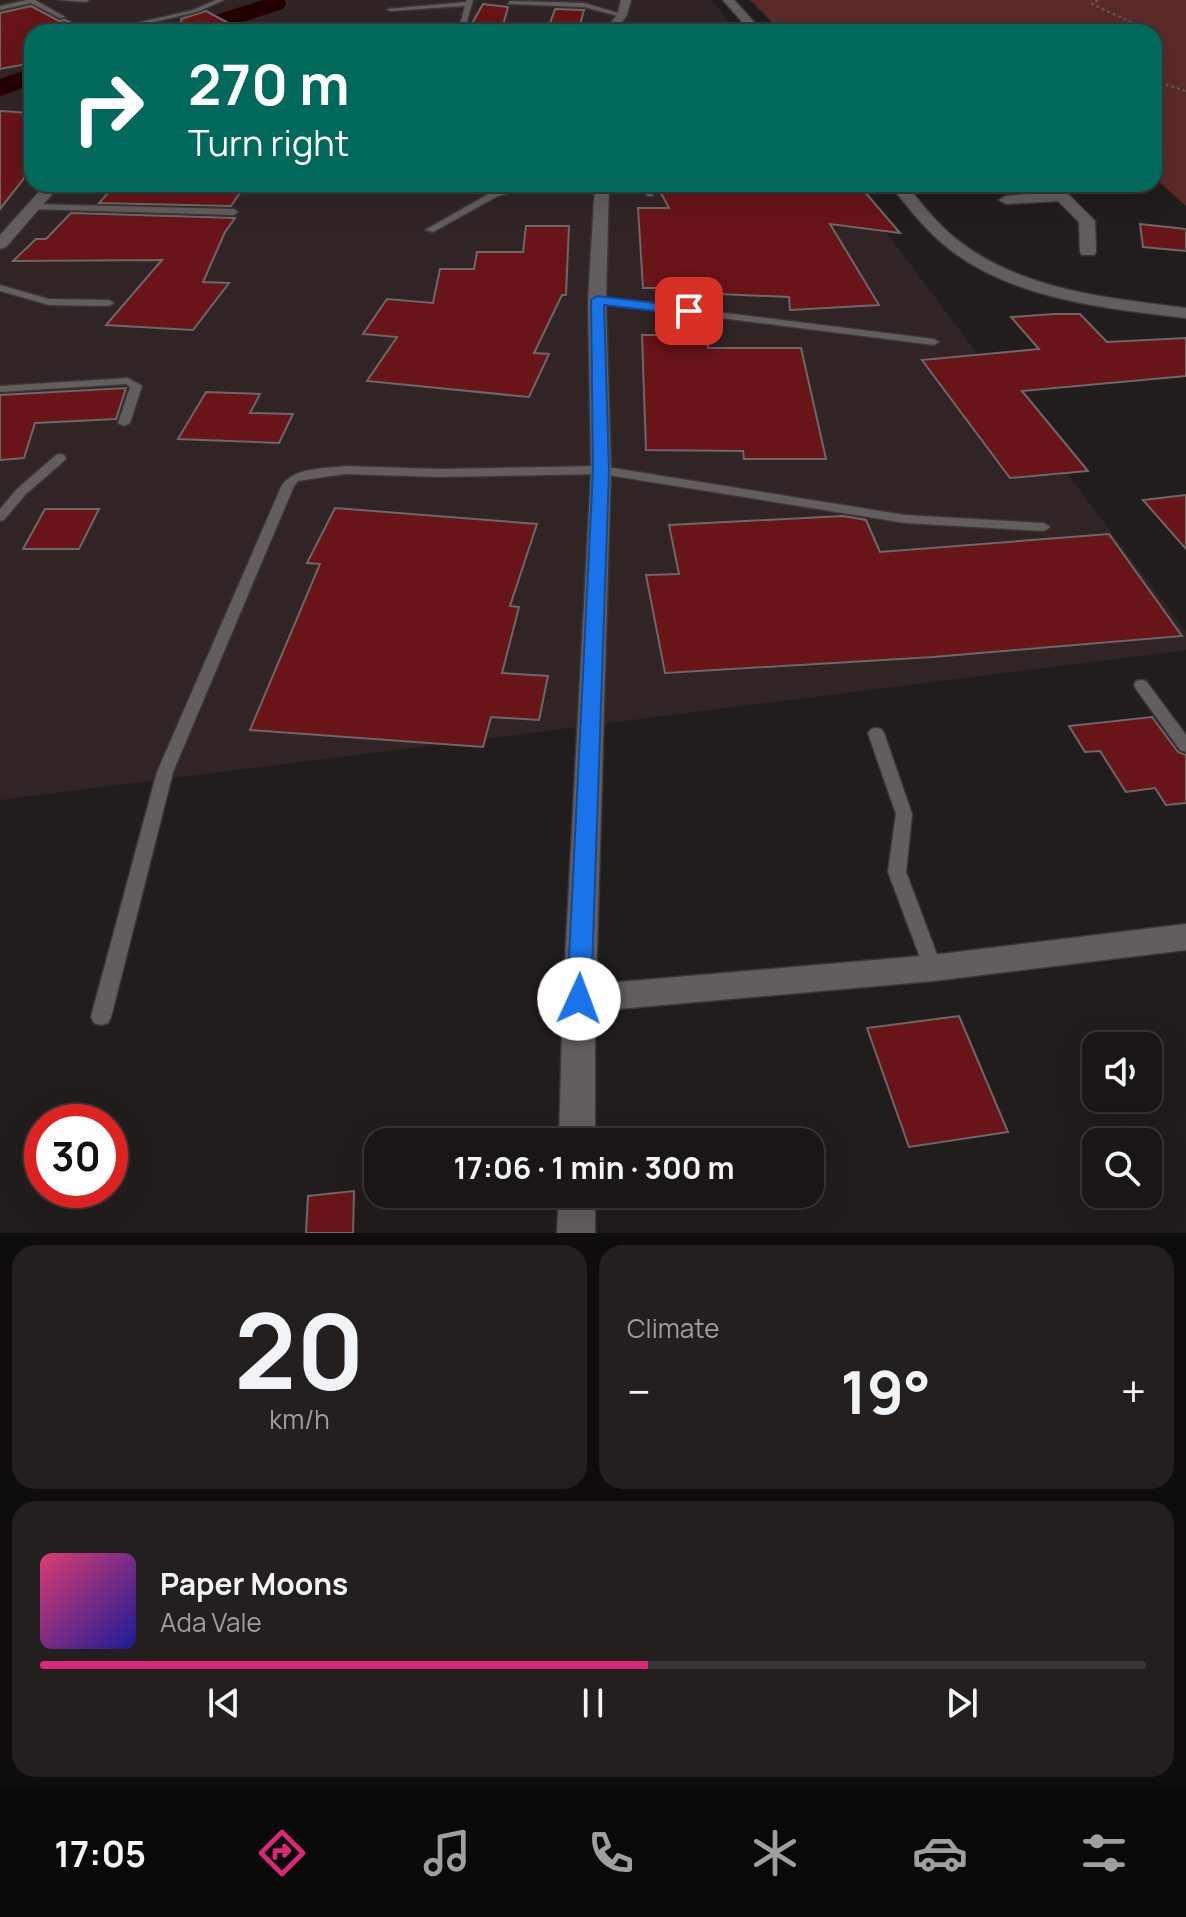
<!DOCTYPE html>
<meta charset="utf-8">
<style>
body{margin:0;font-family:Manrope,sans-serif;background:#231f1f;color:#f1f3f6;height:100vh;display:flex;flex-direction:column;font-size:30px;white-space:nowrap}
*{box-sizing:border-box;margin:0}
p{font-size:26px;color:#9f9fa1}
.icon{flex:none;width:44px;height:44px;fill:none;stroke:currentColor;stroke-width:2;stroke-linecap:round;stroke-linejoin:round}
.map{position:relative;height:1233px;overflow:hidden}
.sheet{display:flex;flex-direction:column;gap:12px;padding:12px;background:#0e0c0c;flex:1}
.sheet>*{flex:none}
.top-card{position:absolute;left:24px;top:24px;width:1138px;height:168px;border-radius:24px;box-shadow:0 8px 32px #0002,0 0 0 2px #383535;background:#00695c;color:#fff;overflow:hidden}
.controls{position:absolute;left:1082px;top:1032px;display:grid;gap:16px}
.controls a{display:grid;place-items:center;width:80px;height:80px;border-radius:16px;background:#1a1616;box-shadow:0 8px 32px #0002,0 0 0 2px #383535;font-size:40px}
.speed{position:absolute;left:24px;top:1104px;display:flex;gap:16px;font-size:40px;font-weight:700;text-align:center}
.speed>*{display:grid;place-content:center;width:104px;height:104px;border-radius:50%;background:#1a1616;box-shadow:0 8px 32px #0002,0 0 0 2px #383535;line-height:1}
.speed .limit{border:12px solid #d22;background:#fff;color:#111}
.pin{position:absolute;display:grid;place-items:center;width:68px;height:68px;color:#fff;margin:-34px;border-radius:16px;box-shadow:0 4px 12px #0006}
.me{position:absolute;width:88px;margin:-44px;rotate:2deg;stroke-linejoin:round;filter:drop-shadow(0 0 6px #0008)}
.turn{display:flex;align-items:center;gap:28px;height:168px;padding:0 32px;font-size:36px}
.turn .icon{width:104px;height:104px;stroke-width:2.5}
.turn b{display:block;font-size:56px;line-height:68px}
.big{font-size:60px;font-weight:700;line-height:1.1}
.sheet .card{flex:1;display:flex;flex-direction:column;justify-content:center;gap:12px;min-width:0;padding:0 28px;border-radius:24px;background:#231f1f}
.sheet .dial{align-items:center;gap:0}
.dial b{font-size:104px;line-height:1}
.song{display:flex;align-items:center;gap:24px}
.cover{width:96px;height:96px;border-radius:12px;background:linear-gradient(135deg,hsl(340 70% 55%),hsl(240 70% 35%))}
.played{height:8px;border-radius:4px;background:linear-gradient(90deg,#db2777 55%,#383535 55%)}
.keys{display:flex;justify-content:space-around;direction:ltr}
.heat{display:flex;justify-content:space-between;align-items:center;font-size:44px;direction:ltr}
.sheet .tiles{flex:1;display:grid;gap:12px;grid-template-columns:1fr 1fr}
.card:last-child{grid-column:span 2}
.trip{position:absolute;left:364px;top:1128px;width:460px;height:80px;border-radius:24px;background:#1a1616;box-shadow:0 8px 32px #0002,0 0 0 2px #383535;font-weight:700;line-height:80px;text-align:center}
.menu{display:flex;height:128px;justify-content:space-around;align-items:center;background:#0a0909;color:#9f9fa1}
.menu .icon{width:56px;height:56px}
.menu .active{color:#db2777}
.menu b{font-size:36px;color:#f1f3f6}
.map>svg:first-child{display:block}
.built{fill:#302524}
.green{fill:#5b2a28}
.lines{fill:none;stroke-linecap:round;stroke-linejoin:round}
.river{fill:#240001;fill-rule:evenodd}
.building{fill:#681418;stroke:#6d6767;stroke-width:2}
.service-casing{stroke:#3b3736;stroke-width:3}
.minor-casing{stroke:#3b3736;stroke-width:3}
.path{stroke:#605b5b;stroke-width:2;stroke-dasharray:3 3;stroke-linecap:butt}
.service{fill:#635d5d;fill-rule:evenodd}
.minor{fill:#635d5d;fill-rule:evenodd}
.route{fill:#1a73e8;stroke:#114b97;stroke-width:2}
</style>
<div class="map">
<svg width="1186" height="1233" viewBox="0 0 1186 1233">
<rect width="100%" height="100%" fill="#221d1d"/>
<!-- built -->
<path class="built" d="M0,0H712L736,32H32V184H850L1186,632V650L0,800Z"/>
<!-- green -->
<path class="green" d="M750,0H1186V206L1154,177V32L985,24L782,32Z"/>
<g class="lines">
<!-- river -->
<path class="river" d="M263,0H285L286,4L283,9L211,32H174L177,27Z
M32,68V85L0,96V79Z"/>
</g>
<!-- building -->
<path class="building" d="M483,4L508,7L501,32H467Z
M31,6L59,21L65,20L92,32H32V63L0,69V13Z
M555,9L584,10L578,32H547Z
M206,11L245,32H183L181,19Z
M0,111L32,113V168L0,209Z
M116,184H246L231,206L99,203Z
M656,184H858L900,233L830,224L879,305L790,310L789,297L719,294L720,288H643L638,208H669Z
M71,213L235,218L225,232L203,282L229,283L193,330L106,325L162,260L13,261L36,239H46Z
M1140,224L1186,229V251L1143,247Z
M526,226H569L566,295H562L534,353L549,354L529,397L367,381L397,337L363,334L387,299L433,303L440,269H474L477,252H523Z
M1054,314H1080L1107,342L1186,338V376L1022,391L1088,471L1010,478L922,360L1039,349L1011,317Z
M642,335H707L708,348H801L826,459H744L743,451L646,450Z
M126,388L116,419L35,423L24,458L0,460V395Z
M206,392L260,394L250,413L293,414L279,443L178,439Z
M1186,495V549L1143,500Z
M335,508L537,524L510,606L519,607L502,673L548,676L539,720L491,717L483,747L250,730L320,564L307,563Z
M45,509H99L79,549H23Z
M843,516L866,520L880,552L1109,534L1182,636L933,657L665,673L646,575L679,574L669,525Z
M1152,717L1178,752L1186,755V803L1166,805L1155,788L1126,792L1100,751L1085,752L1069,726Z
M959,1016L1008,1132L909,1147L867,1028Z
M354,1191L353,1233H306L308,1196Z"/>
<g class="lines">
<defs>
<path id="service" d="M27,0H35L65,17L60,18L31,3L0,10V6Z
M58,0H89L86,2Z
M216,0H224L197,12L123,29L120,27L193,10Z
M467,0H473L464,32H458L465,6L390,11L387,9L466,2Z
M510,1L584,3L625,15L622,17L584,7L508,4Z
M291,25L289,28L248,32L251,30Z
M524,184H538L498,196L433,232L425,230L492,192Z
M642,184H650L653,196H647Z
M33,204L234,209L238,212L234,215L30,209L29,207Z
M0,285L49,299L109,300L114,303L109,306L49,305L0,291Z
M597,297L934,339L939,342L934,345L593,302L592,300Z
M128,378L142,386L130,423L124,426L118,423L130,387L126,384L0,392V386Z
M60,454L64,455L66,458L64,461L25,495L4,520L0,521V509L17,489L56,455Z
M345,466L439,469L601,466L905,515L1044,523L1050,527L1044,531L905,523L601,474L439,477L345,474L298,481L294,486L173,772L111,1017L108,1023L101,1025L94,1023L91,1017L157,772L282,485C296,467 323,469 345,466Z
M1141,680L1146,681L1186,735V752L1180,750L1136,689L1134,685L1136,681Z
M876,728L881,729L884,733L912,814L906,872L942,968L940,973L933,976L926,973L924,968L888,872L896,814L868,733L871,729Z"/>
<path id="minor" d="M621,0H631L627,15L615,32H603L617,15Z
M723,0H734L763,32H751Z
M46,184H61L6,247L0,249V235Z
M595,184H609L606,300L611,470L596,984L933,955L1186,924V950L933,981L595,1011V1142H559L563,999L591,470L588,300Z
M890,184H905C921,202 936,223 955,238C1019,290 1107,298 1186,308V318C1104,308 1008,299 943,244C923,227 905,204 890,184Z
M1043,184H1058L1095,221L1096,252L1094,255H1082L1080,252L1079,222L1058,201L1006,204L999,200L1006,196L1050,192Z
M559,1194H595V1233H557Z"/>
</defs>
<!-- service casing -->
<use href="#service" class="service-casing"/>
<!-- minor casing -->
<use href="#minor" class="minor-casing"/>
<!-- path -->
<path class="path" d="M1098,0L1092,4L1159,35L1154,48
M1154,81L1186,91"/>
<!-- service -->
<use href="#service" class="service"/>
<!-- minor -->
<use href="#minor" class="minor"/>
</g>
<!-- route -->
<path class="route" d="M597,296L689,307L696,311L689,315L604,305L609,470L591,999L588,1006L579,1009L571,1006L567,999L593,470L591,300Z"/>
</svg>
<div class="controls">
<a><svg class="icon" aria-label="sound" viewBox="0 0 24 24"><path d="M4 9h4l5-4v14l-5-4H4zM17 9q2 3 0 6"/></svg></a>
<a><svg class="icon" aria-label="search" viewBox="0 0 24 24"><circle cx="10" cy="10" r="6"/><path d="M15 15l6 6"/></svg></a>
</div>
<div class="speed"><div class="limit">30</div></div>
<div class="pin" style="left:689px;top:311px;background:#d93025"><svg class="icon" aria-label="arrive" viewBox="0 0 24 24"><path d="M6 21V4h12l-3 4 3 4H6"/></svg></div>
<svg class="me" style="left:579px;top:999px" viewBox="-20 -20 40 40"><circle r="19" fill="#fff"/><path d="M0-13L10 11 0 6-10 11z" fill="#1a73e8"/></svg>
<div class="trip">17:06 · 1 min · 300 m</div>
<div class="top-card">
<div class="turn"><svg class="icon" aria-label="right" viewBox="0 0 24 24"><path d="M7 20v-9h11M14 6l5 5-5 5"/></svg><div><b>270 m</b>Turn right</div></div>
</div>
</div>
<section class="sheet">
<div class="tiles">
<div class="card dial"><b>20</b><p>km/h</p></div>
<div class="card"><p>Climate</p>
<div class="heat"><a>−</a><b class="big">19°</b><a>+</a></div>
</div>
<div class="card">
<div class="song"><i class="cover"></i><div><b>Paper Moons</b><p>Ada Vale</p></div></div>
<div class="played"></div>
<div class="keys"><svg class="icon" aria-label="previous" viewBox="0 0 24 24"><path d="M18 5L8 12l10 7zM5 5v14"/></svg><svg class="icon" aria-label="pause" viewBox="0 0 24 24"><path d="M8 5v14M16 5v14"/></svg><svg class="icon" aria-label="next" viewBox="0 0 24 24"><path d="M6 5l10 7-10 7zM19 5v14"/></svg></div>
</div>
</div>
</section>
<nav class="menu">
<b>17:05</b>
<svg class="icon active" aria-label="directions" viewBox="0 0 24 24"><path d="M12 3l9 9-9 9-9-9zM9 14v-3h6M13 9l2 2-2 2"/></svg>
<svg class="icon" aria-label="music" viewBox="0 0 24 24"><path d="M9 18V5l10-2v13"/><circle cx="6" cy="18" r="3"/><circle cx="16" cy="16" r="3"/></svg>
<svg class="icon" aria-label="phone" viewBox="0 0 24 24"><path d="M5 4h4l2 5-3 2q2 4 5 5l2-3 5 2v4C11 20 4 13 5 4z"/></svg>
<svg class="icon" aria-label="climate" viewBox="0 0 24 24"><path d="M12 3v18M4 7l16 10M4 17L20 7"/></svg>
<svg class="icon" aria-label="car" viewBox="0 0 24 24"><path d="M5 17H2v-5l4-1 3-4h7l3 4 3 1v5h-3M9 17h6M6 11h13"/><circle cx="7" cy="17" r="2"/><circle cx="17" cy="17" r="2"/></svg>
<svg class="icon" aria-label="filters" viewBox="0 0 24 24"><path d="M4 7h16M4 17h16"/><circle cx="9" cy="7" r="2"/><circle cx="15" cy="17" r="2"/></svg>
</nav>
